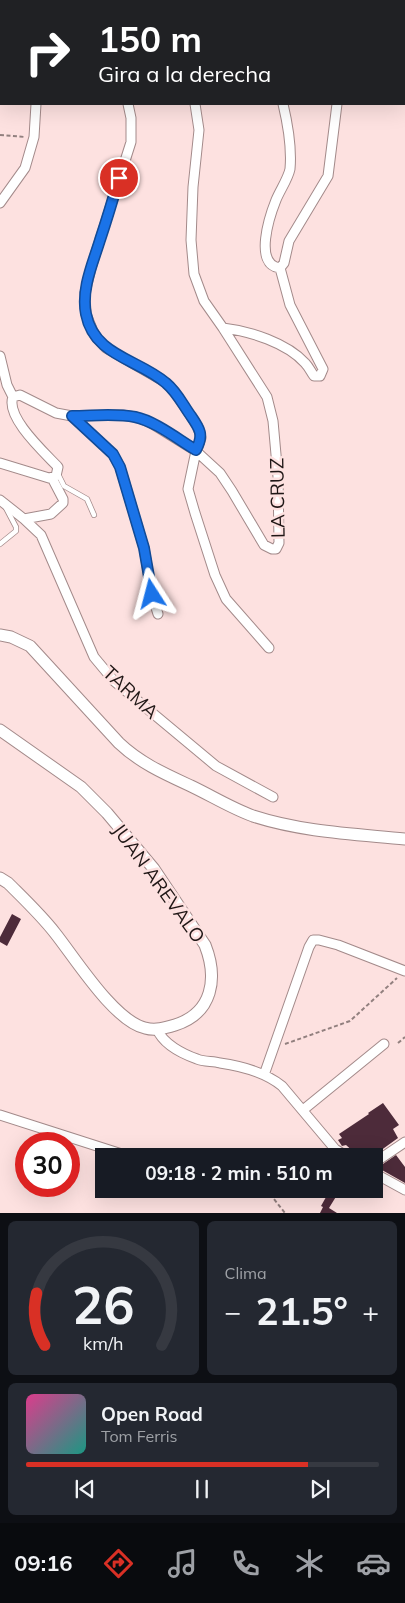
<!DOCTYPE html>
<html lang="es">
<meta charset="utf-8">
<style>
body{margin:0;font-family:Mulish,sans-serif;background:#242831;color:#f1f3f6;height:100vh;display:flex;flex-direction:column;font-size:19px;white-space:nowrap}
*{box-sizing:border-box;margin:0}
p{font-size:16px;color:#9ea1a6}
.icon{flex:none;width:28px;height:28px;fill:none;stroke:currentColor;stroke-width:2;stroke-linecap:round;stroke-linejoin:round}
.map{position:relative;height:1213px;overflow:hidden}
.panel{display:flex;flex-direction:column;gap:8px;padding:8px;background:#0d0f14;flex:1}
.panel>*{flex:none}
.banner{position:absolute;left:0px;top:0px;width:405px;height:105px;box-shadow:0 5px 20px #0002;background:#202124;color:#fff;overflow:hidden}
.speed{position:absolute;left:15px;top:1132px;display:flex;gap:10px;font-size:25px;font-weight:700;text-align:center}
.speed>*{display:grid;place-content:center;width:65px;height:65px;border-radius:50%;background:#171b24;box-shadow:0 5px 20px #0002;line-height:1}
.speed .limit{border:8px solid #d22;background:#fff;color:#111}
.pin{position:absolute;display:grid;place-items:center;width:42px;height:42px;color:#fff;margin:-21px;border:2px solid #fff;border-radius:50%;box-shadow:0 1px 5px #0007}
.me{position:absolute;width:55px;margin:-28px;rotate:351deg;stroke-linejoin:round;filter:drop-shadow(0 0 4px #0008)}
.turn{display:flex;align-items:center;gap:18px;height:105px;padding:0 15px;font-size:22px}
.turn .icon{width:65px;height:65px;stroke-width:2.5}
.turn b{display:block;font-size:35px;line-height:42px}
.big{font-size:38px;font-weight:700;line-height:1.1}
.panel .tile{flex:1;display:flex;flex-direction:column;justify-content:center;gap:8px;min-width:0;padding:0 18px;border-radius:8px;background:#242831}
.panel .dial{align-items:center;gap:0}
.dial svg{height:130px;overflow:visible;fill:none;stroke:#363941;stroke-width:7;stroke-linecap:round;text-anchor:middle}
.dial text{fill:#f1f3f6;stroke:none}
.song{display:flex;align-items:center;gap:15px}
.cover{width:60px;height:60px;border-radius:8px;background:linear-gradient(135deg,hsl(330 70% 55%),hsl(170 70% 35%))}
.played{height:5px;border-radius:2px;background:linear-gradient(90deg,#d93025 80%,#363941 80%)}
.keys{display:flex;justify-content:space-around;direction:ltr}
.heat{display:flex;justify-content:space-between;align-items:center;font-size:28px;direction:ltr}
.panel .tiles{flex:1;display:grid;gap:8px;grid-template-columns:1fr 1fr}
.tile:last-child{grid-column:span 2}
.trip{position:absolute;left:95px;top:1148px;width:288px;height:50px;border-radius:0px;background:#171b24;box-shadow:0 5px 20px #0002;font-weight:700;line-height:50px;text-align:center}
.tab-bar{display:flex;height:80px;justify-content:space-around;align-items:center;background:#090b0e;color:#9ea1a6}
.tab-bar .icon{width:35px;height:35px}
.tab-bar .selected{color:#d93025}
.tab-bar b{font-size:22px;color:#f1f3f6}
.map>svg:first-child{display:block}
.building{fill:#4d2b3a}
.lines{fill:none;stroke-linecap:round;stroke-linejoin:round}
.service-casing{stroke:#a38a8a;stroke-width:6}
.minor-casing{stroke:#a38a8a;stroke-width:11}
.tertiary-casing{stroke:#a38a8a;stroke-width:13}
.path{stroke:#92807f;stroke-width:2;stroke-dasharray:4 2.5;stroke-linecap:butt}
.service{stroke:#fff;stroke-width:4.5}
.minor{stroke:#fff;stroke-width:9}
.tertiary{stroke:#fff;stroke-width:11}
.route-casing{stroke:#114b97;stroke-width:12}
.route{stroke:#1a73e8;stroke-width:9}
.labels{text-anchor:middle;stroke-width:5;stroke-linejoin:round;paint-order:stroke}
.street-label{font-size:19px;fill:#201716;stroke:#fde1e0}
</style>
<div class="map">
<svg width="405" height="1213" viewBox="0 0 405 1213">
<rect width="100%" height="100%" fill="#fde1e0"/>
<!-- building -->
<path class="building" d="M12,914L21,919L7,946L0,942V937Z
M383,1103L399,1125L393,1129L398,1138L373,1156H360L357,1152L356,1154L346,1145L342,1146L338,1140L342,1138L339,1134L369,1114L368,1113Z
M396,1155L405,1167V1183L382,1170L380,1166Z
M330,1190L337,1195L329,1208L337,1213H320L323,1207L321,1206Z"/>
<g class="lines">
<defs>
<path id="service" d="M58,474L64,486L87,499L94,515
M0,544L16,531V527L6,508"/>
<path id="minor" d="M19,0V1
M86,0V1
M159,0L160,1
M244,0L245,1
M383,0L384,1
M350,1V0
M404,75L405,78
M128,104L131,118V142L91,268L85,293L86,314L95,336L106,348L165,382L174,391L198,427L201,438L196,451L188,489L195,513L215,575L226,599L269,648
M195,104L199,130L193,187L191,240L194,274L204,301L223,328C250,331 287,343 305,363C309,367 311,372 314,376H320L323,369L290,305L280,268
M283,104C288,125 292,147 290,169C288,179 280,190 276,200C270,215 253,265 280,268L284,263L289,241L328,176L337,104
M0,203L25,168L34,137L36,104
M0,356L7,385L13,397C5,417 45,453 58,467L56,476L49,478L0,463
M13,397L20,395L56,413L72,416L122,415L136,417L151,423L196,451L220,473L232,491L264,545L272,549H276L279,543L278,477L273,421L267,397L223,328
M72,416L113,454L120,467L144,548L152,595L158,614
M0,500L24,519L41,535L94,657L114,681L216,766L273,797
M24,519L51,514L63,503V499L52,478
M157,1029C163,1044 183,1054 197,1059C204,1062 213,1061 220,1063C241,1066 266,1073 282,1086L335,1149L346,1156
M264,1075L309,947L313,940H319L338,945L405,971
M303,1110L384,1044
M0,1115L128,1156
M374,1163L405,1142
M374,1173L405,1190"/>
<path id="tertiary" d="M0,635L11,637L30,646L119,743C140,763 165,774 191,786C212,796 231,808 253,816C302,832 355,834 405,839
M0,730L81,787L107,813L154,869L205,945C218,978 213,1013 175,1025C165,1028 155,1031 145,1028C114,1021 75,958 55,933C41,915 24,899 8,883L0,878"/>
</defs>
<!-- service casing -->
<use href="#service" class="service-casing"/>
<!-- minor casing -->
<use href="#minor" class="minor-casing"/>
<!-- tertiary casing -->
<use href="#tertiary" class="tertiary-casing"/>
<!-- path -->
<path class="path" d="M0,135L25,137
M398,1043L405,1037
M285,1044L350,1021L397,978
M266,1189L285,1213"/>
<!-- service -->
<use href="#service" class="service"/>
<!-- minor -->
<use href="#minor" class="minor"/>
<!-- tertiary -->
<use href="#tertiary" class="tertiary"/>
</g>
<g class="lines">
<defs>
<path id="route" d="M119,178C113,199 107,219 100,240C93,263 81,289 86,314C94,356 138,359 166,383C177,392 183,405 191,416C200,429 204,435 196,450C179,440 155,421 135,417C115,413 92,416 72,416L113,454L120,467L144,548L152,594"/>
</defs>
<!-- route casing -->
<use href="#route" class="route-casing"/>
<!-- route -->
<use href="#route" class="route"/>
</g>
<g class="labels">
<!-- street labels -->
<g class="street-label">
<text transform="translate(277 498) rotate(-91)" y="7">LA CRUZ</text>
<text transform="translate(131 692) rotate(43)" y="7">TARMA</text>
<text transform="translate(159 883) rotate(54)" y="7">JUAN AREVALO</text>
</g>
</g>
</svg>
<div class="speed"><div class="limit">30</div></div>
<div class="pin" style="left:119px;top:178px;background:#d93025"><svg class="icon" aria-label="arrive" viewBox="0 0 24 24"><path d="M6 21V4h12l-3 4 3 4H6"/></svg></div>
<svg class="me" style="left:152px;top:594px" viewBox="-20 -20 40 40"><path d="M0-17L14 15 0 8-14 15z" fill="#1a73e8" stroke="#fff" stroke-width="4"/></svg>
<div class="trip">09:18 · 2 min · 510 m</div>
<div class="banner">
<div class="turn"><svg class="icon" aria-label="right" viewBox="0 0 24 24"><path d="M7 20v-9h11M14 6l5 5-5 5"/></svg><div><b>150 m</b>Gira a la derecha</div></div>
</div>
</div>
<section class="panel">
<div class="tiles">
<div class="tile dial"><svg viewBox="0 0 100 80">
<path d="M14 69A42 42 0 1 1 86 69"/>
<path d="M14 69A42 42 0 0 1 9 37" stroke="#d93025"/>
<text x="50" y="56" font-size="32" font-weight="700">26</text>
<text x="50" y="72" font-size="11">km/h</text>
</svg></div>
<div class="tile"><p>Clima</p>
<div class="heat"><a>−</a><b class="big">21.5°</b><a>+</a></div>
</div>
<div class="tile">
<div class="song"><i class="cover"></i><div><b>Open Road</b><p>Tom Ferris</p></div></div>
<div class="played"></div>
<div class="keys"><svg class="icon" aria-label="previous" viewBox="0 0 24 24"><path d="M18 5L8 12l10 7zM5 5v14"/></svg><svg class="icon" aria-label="pause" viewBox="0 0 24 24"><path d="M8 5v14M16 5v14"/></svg><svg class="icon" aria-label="next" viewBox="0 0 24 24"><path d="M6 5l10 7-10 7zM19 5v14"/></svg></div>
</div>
</div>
</section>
<nav class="tab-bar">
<b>09:16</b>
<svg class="icon selected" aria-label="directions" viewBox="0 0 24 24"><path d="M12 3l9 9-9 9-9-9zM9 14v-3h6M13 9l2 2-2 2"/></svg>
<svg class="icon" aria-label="music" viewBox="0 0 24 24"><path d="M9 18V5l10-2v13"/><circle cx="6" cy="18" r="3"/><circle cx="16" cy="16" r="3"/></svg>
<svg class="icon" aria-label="phone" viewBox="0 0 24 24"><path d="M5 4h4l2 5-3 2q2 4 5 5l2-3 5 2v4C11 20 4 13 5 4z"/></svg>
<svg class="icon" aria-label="climate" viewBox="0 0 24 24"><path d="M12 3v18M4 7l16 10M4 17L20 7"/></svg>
<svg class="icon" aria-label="car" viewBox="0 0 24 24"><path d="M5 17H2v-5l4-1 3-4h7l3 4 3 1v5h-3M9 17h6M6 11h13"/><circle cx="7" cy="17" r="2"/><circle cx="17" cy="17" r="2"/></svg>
</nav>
